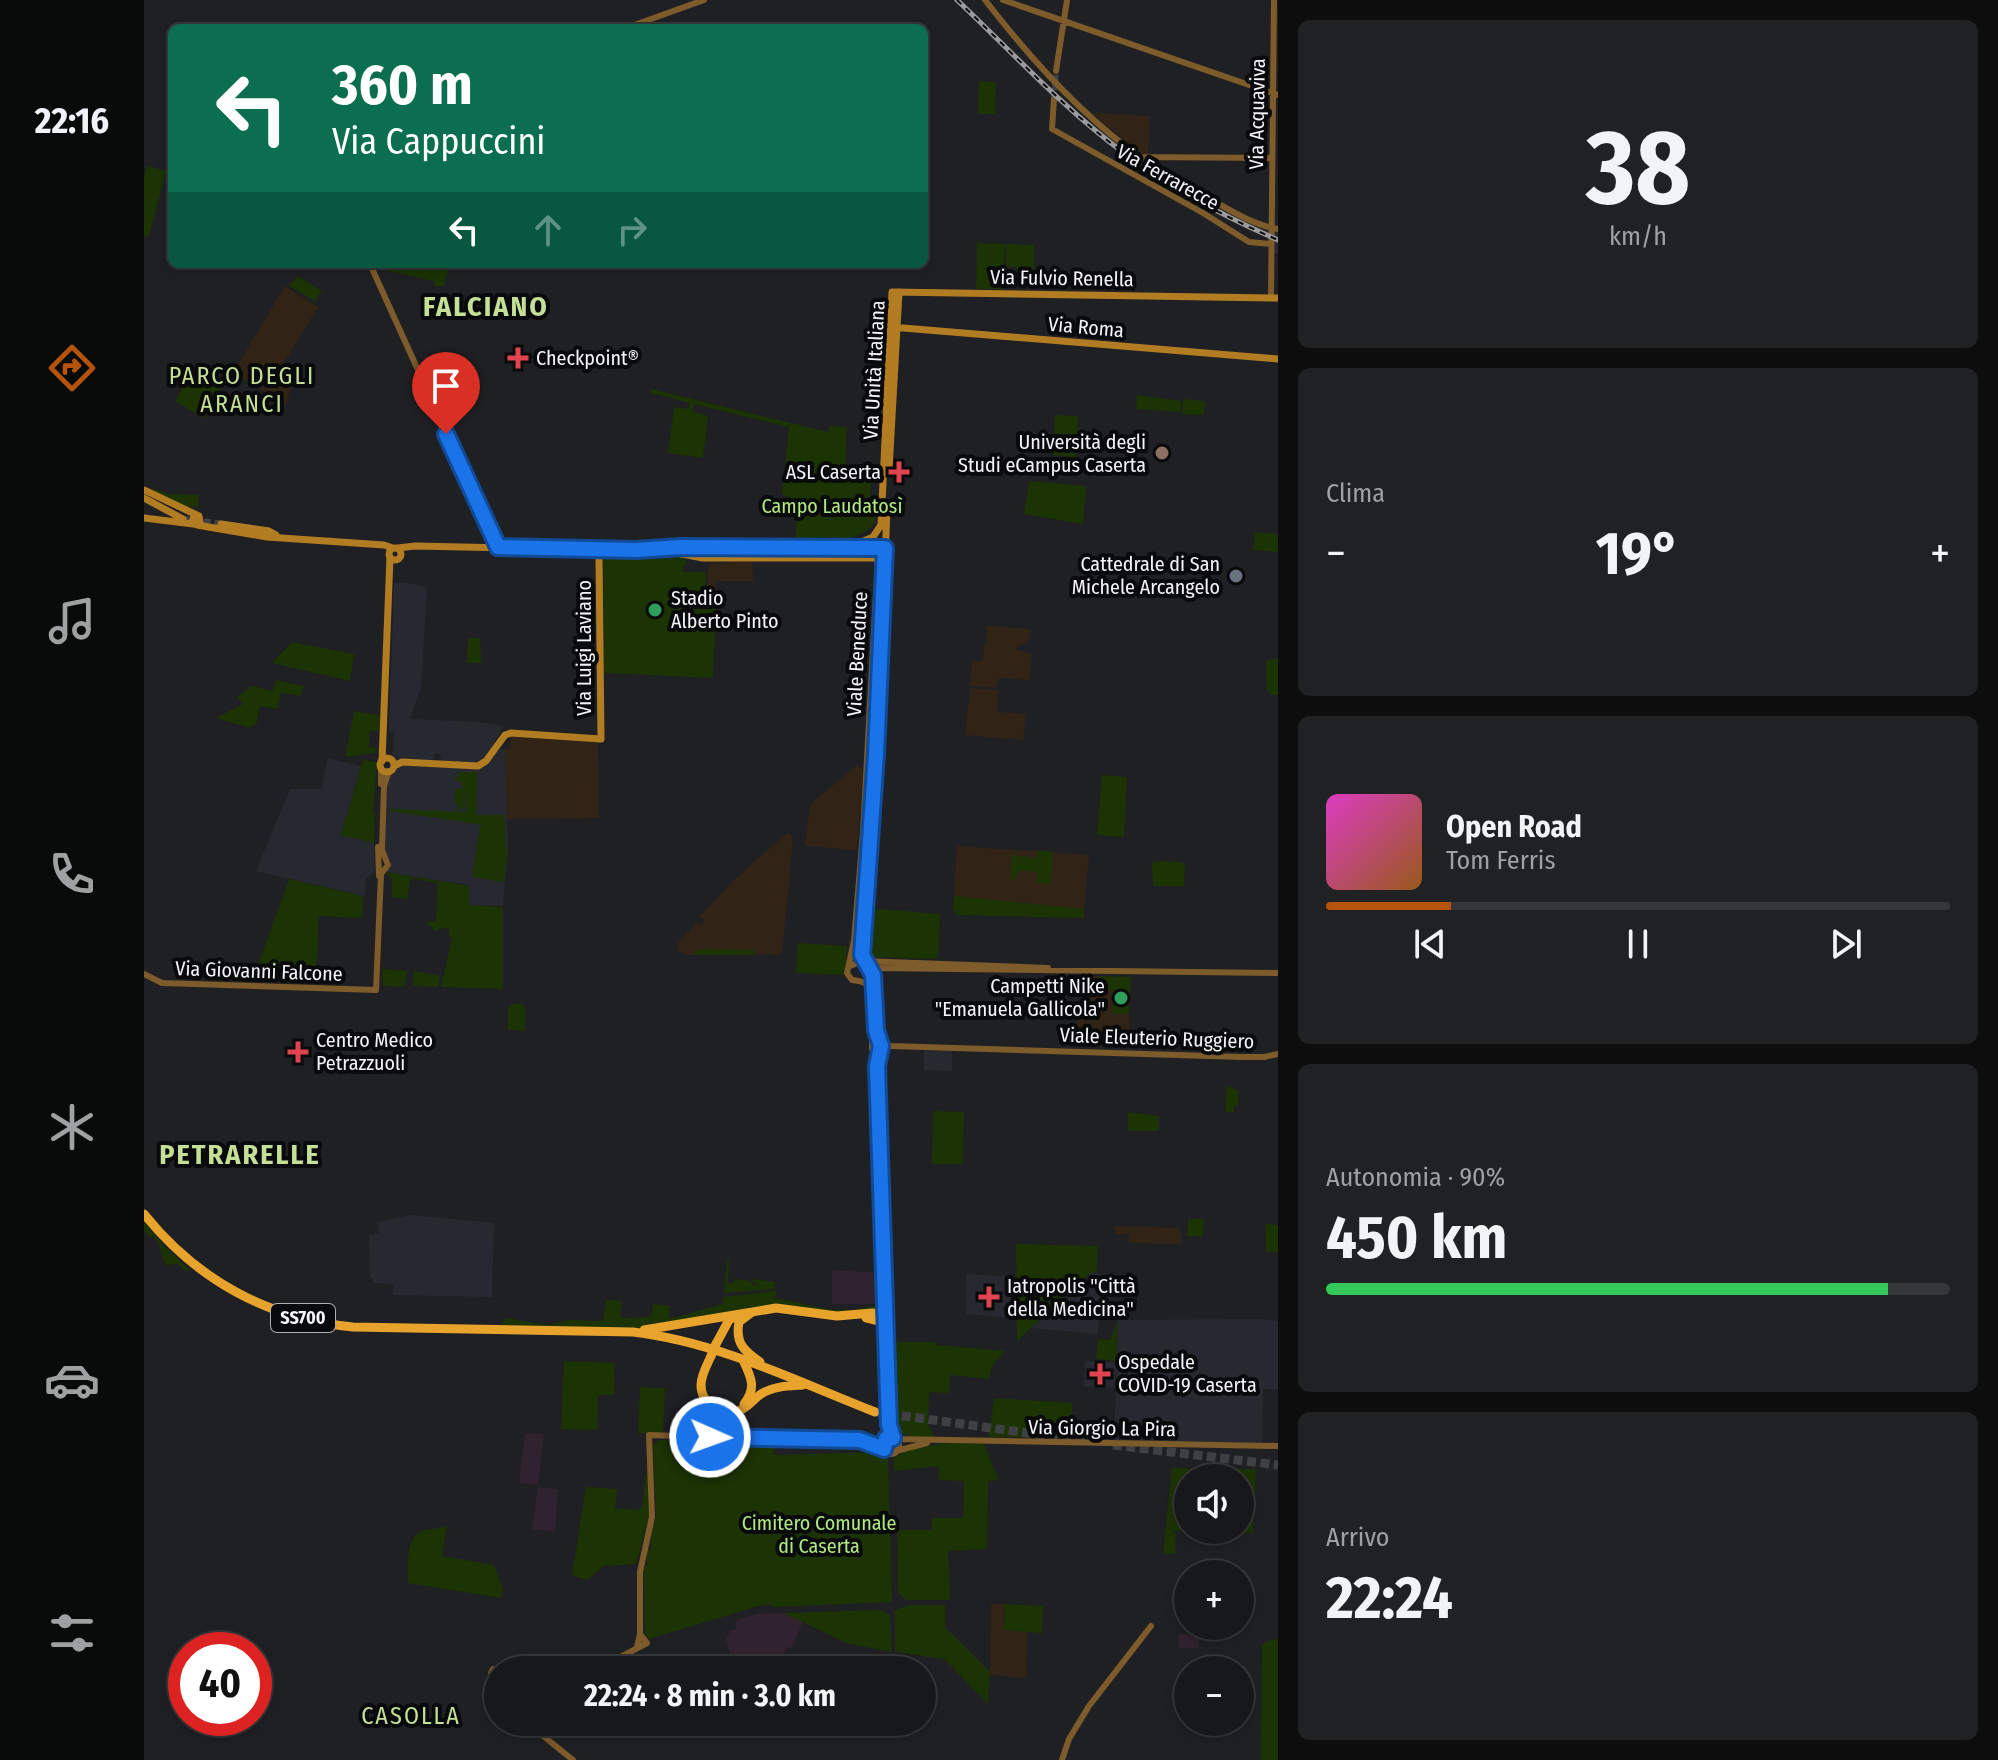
<!DOCTYPE html>
<html lang="it">
<meta charset="utf-8">
<style>
body{margin:0;font-family:"Fira Sans Condensed",sans-serif;background:#202123;color:#f1f3f6;height:100vh;display:flex;flex-direction:column;font-size:30px;white-space:nowrap}
*{box-sizing:border-box;margin:0}
p{font-size:26px;color:#9ea0a2}
.icon{flex:none;width:44px;height:44px;fill:none;stroke:currentColor;stroke-width:2;stroke-linecap:round;stroke-linejoin:round}
.map{position:relative;flex:1;overflow:hidden}
.details{display:flex;flex-direction:column;gap:20px;padding:20px;background:#0d0d0e;width:720px}
.details>*{flex:none}
.top-card{position:absolute;left:24px;top:24px;width:760px;height:244px;border-radius:12px;box-shadow:0 4px 12px #0003,0 0 0 2px #363739;background:#0b6e4f;color:#fff;overflow:hidden}
.buttons{position:absolute;left:1030px;top:1464px;display:grid;gap:16px}
.buttons a{display:grid;place-items:center;width:80px;height:80px;border-radius:50%;background:#17181a;box-shadow:0 4px 12px #0003,0 0 0 2px #363739;font-size:40px}
.speed{position:absolute;left:24px;top:1632px;display:flex;gap:16px;font-size:40px;font-weight:700;text-align:center}
.speed>*{display:grid;place-content:center;width:104px;height:104px;border-radius:50%;background:#17181a;box-shadow:0 4px 12px #0003,0 0 0 2px #363739;line-height:1}
.speed .limit{border:12px solid #d22;background:#fff;color:#111}
.pin{position:absolute;display:grid;place-items:center;width:68px;height:68px;color:#fff;margin:-82px -34px;border-radius:50% 50% 50% 0;rotate:-45deg;box-shadow:0 0 8px #0007}
.pin .icon{rotate:45deg}
.me{position:absolute;width:88px;margin:-44px;rotate:92deg;stroke-linejoin:round;filter:drop-shadow(0 0 6px #0008)}
.turn{display:flex;align-items:center;gap:28px;height:168px;padding:0 32px;font-size:36px}
.turn .icon{width:104px;height:104px;stroke-width:2.5}
.turn b{display:block;font-size:56px;line-height:68px}
.lanes{display:flex;align-items:center;height:76px;padding:0 32px;background:#0003;justify-content:center;gap:40px;direction:ltr}
.lanes .off{opacity:.35}
.big{font-size:60px;font-weight:700;line-height:1.1}
.details .widget{flex:1;display:flex;flex-direction:column;justify-content:center;gap:12px;min-width:0;padding:0 28px;border-radius:12px;background:#202123}
.details .dial{align-items:center;gap:0}
.dial b{font-size:104px;line-height:1}
.song{display:flex;align-items:center;gap:24px}
.cover{width:96px;height:96px;border-radius:12px;background:linear-gradient(135deg,hsl(310 70% 55%),hsl(30 70% 35%))}
.played{height:8px;border-radius:4px;background:linear-gradient(90deg,#b45309 20%,#363739 20%)}
.keys{display:flex;justify-content:space-around;direction:ltr}
.heat{display:flex;justify-content:space-between;align-items:center;font-size:44px;direction:ltr}
.charge{height:12px;border-radius:6px;background:linear-gradient(90deg,#34c759 90%,#363739 0)}
.trip{position:absolute;left:340px;top:1656px;width:452px;height:80px;border-radius:40px;background:#17181a;box-shadow:0 4px 12px #0003,0 0 0 2px #363739;font-weight:700;line-height:80px;text-align:center}
main{display:flex;flex:1;min-height:0}
.menu{display:flex;flex-direction:column;width:144px;justify-content:space-around;align-items:center;background:#090a0a;color:#9ea0a2}
.menu .icon{width:56px;height:56px}
.menu .on{color:#b45309}
.menu b{font-size:36px;color:#f1f3f6}
.map>svg:first-child{display:block}
.built{fill:#272931}
.industrial{fill:#30222e}
.education{fill:#312417}
.green{fill:#1c3303;fill-rule:evenodd}
.lines{fill:none;stroke-linecap:round;stroke-linejoin:round}
.tertiary-tunnel{stroke:#3f4043;stroke-width:6;stroke-dasharray:6 3;stroke-linecap:butt}
.secondary-tunnel{stroke:#3f4043;stroke-width:7;stroke-dasharray:7 3.5;stroke-linecap:butt}
.trunk-tunnel{stroke:#3f4043;stroke-width:9;stroke-dasharray:9 4.5;stroke-linecap:butt}
.tertiary{stroke:#7d5b2a;stroke-width:6}
.secondary{stroke:#b27c23;stroke-width:7}
.trunk{stroke:#e8a32c;stroke-width:9}
.rail-casing{stroke:#9b9b9e;stroke-width:5}
.rail{stroke:#090a0b;stroke-width:2;stroke-dasharray:6;stroke-linecap:butt}
.trunk-bridge{stroke:#e8a32c;stroke-width:9}
.route-casing{stroke:#114b97;stroke-width:20}
.route{stroke:#1a73e8;stroke-width:14}
.health-dot{fill:#e0444e;stroke:#090a0b;stroke-width:3}
.education-dot{fill:#8d6e63;stroke:#090a0b;stroke-width:3}
.worship-dot{fill:#6b7280;stroke:#090a0b;stroke-width:3}
.leisure-dot{fill:#2e9e5b;stroke:#090a0b;stroke-width:3}
.labels{text-anchor:middle;stroke-width:8;stroke-linejoin:round;paint-order:stroke}
.shield{fill:#090a0b;stroke:#aeaeb0;stroke-width:2}
.shield-label{font-size:18px;font-weight:bold;fill:#f4f4f7}
.street-label{font-size:20px;fill:#f4f4f7;stroke:#090a0b}
.poi-label{font-size:20px;fill:#f4f4f7;stroke:#090a0b;text-anchor:start}
.park-label{font-size:20px;fill:#b0e982;stroke:#090a0b}
.quarter-label{font-size:24px;letter-spacing:2px;fill:#c5df96;stroke:#090a0b}
.district-label{font-size:28px;font-weight:bold;letter-spacing:2px;fill:#c5df96;stroke:#090a0b}
</style>
<main>
<nav class="menu">
<b>22:16</b>
<svg class="icon on" aria-label="directions" viewBox="0 0 24 24"><path d="M12 3l9 9-9 9-9-9zM9 14v-3h6M13 9l2 2-2 2"/></svg>
<svg class="icon" aria-label="music" viewBox="0 0 24 24"><path d="M9 18V5l10-2v13"/><circle cx="6" cy="18" r="3"/><circle cx="16" cy="16" r="3"/></svg>
<svg class="icon" aria-label="phone" viewBox="0 0 24 24"><path d="M5 4h4l2 5-3 2q2 4 5 5l2-3 5 2v4C11 20 4 13 5 4z"/></svg>
<svg class="icon" aria-label="climate" viewBox="0 0 24 24"><path d="M12 3v18M4 7l16 10M4 17L20 7"/></svg>
<svg class="icon" aria-label="car" viewBox="0 0 24 24"><path d="M5 17H2v-5l4-1 3-4h7l3 4 3 1v5h-3M9 17h6M6 11h13"/><circle cx="7" cy="17" r="2"/><circle cx="17" cy="17" r="2"/></svg>
<svg class="icon" aria-label="filters" viewBox="0 0 24 24"><path d="M4 7h16M4 17h16"/><circle cx="9" cy="7" r="2"/><circle cx="15" cy="17" r="2"/></svg>
</nav>
<div class="map">
<svg width="1134" height="1760" viewBox="0 0 1134 1760">
<rect width="100%" height="100%" fill="#1f2023"/>
<!-- built -->
<path class="built" d="M1057,199L1109,224L1130,232L1134,231V254L1129,253L1130,239L1054,204Z
M250,583H264L280,587L283,591L277,686L266,719L334,722L360,726L342,756L334,764L298,762L295,753L291,754L288,761L253,758L247,754L250,751V732L245,731Z
M356,749H361L364,850L359,906L325,905L324,885L242,872L247,862L241,853L243,777L255,765L335,769L343,765Z
M184,758L217,766L197,835L230,843L231,871L222,879L221,896L112,871L146,789H177Z
M780,1051H808V1071L780,1070Z
M267,1215L350,1223L348,1297L249,1295V1284L229,1283V1279L226,1278L225,1235L235,1233L234,1222Z
M947,1272L956,1274L954,1334L887,1328L931,1290Z
M822,1274L869,1277L868,1318L822,1314Z
M1116,1319L1134,1321V1389H1119L1118,1443L970,1440L974,1320Z
M941,1361L972,1362L971,1388L940,1387Z"/>
<!-- industrial -->
<path class="industrial" d="M688,1270L738,1273L739,1304H688Z
M381,1433L400,1434L394,1485L375,1483Z
M394,1487L414,1489L411,1532L388,1529Z
M639,1613L659,1621L648,1648L643,1647L639,1657L628,1662L606,1657V1661H588L582,1639L587,1630H592V1620L613,1614Z
M1035,1633L1055,1637V1648H1035Z"/>
<!-- education -->
<path class="education" d="M947,113L1006,116L1004,154H998Z
M141,286L174,307L135,371L149,379L142,405L89,373Z
M599,562H608L609,581H572V595H562L565,564Z
M842,626L887,629L886,639L871,649L888,654L885,680L855,678L853,688L826,686L828,661H839L840,644H843Z
M826,688L854,690L853,712L882,714L879,740L821,735Z
M367,736L454,742L455,818L363,819L361,749H366Z
M713,765L719,770L713,850L661,846L666,805Z
M644,832L649,838L638,954L612,955L609,950L554,949L549,955H543L534,951L533,944L552,923L557,926L561,922L556,916L590,880Z
M813,846L945,855L940,909L810,896Z
M948,976H955V989H969L968,1014H985V1047L933,1045V1004H947Z
M970,1226L1036,1228L1037,1244L985,1243V1234H971Z
M847,1604H861L860,1630L883,1632L882,1678L846,1675Z"/>
<!-- green -->
<path class="green" d="M835,81L852,82L851,114H834Z
M3,166L22,171L5,236L0,237V177Z
M833,243L861,244L859,289H832Z
M862,244L890,245V272H873V267H862Z
M229,264H304L306,265L300,286H291L290,281L231,268Z
M154,276L178,291L171,301L145,286Z
M294,298L315,302L314,318L300,319Z
M53,362L81,380L60,418L31,401Z
M507,389L684,432L685,426L703,427L701,473L727,476L726,502L731,503V523C708,546 682,540 652,541L653,501L638,494L645,427L550,404L548,411L564,416L559,458L524,453L530,407L544,409L546,403L507,393Z
M993,395L1037,401L1036,412L992,409Z
M1039,399L1061,401L1060,415L1038,414Z
M911,415L934,416L932,457L909,455Z
M885,481L942,486L939,524L880,514Z
M10,489L26,494L55,495L54,506C39,510 22,499 8,492Z
M1111,532L1134,534V552L1109,550Z
M521,550L537,554L543,563L539,567V572H562L561,594L572,595L569,678L460,673L459,555L463,552Z
M324,638H336L337,663H323Z
M148,642L210,654L206,681L128,663Z
M1134,658V695H1127L1123,690L1122,661Z
M132,680L160,686L157,696L137,692L134,709L116,706L112,726L109,724L107,728L72,718L99,704L93,697L108,686L129,691Z
M210,711L235,715V731H226L225,747L234,748L230,753L201,757Z
M219,760L233,762L229,811L231,812L230,843L197,835Z
M322,772H333L332,815H360L363,855L360,882L328,877L336,826L339,825L246,811V809L322,812V785L320,808L313,810L314,805H318L310,804L311,789L319,788L317,781H311V777L317,776L311,773Z
M958,775L983,777L980,837L953,835Z
M894,850L909,852L907,884L893,883V872L877,871L873,873L872,880L866,879L868,855L893,858Z
M1010,861L1038,862L1041,864L1040,886H1009L1008,864Z
M242,872L325,886V905L359,907V989L297,987L308,938L305,936V929L297,928L291,931L282,922L292,921L294,883L267,878L263,899L248,897V880Z
M145,879L219,896L218,918L175,916L172,983H141L134,977L110,976Z
M810,896L940,909V918L812,915V911H809Z
M725,908L796,914L794,957L790,959L722,957Z
M654,943L703,946L701,975L652,973Z
M554,949L609,950L612,955H549Z
M179,967L195,968L194,984L178,983Z
M238,969L263,971L260,987L239,986Z
M269,971L296,976L294,987L269,986Z
M955,976L987,977L985,1014H968L969,990L955,989Z
M368,1004H378L381,1008V1030L378,1031L364,1029V1009Z
M1083,1086L1094,1090V1106L1090,1105V1112H1081Z
M789,1111L820,1112L819,1164H788Z
M984,1112L1015,1116V1131H984Z
M1044,1219H1060L1059,1236H1043Z
M0,1222L20,1246L46,1270L41,1271L34,1264L21,1265L14,1242L9,1236L5,1237L0,1229Z
M1121,1224L1134,1225V1252H1122Z
M872,1244L954,1246L953,1273L947,1272L873,1341Z
M583,1259H585L584,1283H590V1279L607,1281V1284L613,1285V1283L608,1282L609,1279L631,1282L630,1289L580,1293Z
M632,1291V1296L627,1297L689,1310H709L739,1304C714,1324 673,1306 644,1307C595,1308 547,1325 499,1328C452,1331 405,1328 358,1326L357,1324L363,1318L403,1325L424,1320L459,1321L462,1300L478,1301L476,1314L478,1318L507,1317L509,1304L526,1306L525,1319L579,1304V1297Z
M974,1320L972,1361L952,1359L954,1339L966,1340Z
M745,1342H791L793,1345L861,1351L848,1366L845,1379L806,1375L805,1393L785,1392L784,1424L791,1438C775,1437 759,1439 748,1424Z
M420,1361L471,1363L470,1395H454L453,1430L417,1429Z
M496,1387L521,1388L519,1434L494,1433Z
M850,1398L928,1403L927,1438L845,1437Z
M515,1440L631,1443L630,1455L738,1452L744,1459L748,1602L628,1607L627,1604L618,1605L505,1639L501,1633L500,1570L503,1564V1550L507,1549V1534L512,1516L509,1446Z
M804,1443L840,1444L853,1475L854,1480L844,1481L843,1549L804,1551L806,1600H762L754,1592L753,1530H787L788,1518H819L820,1481L795,1480V1466L750,1471V1458L768,1448Z
M1028,1468L1112,1469L1109,1533L1028,1531L1032,1533L1031,1554L1019,1553ZM1044,1478H1096V1530H1044Z
M502,1473H504L505,1516L492,1564L460,1566L443,1580L428,1575L442,1487L473,1489L471,1508L495,1510L498,1507Z
M303,1526L298,1556L350,1565L359,1589L357,1598L264,1583C264,1568 261,1541 276,1532C284,1528 295,1529 303,1526Z
M861,1604L899,1606L898,1633L860,1630Z
M766,1605H801V1627L846,1672L844,1704L800,1659L751,1652V1610Z
M736,1610L746,1615L748,1652L705,1644L639,1613Z
M1134,1639V1760H1117L1118,1645L1125,1640Z"/>
<g class="lines">
<!-- tertiary-tunnel -->
<path class="tertiary-tunnel" d="M910,99L912,71"/>
<!-- secondary-tunnel -->
<path class="secondary-tunnel" d="M39,519L77,524"/>
<!-- trunk-tunnel -->
<path class="trunk-tunnel" d="M731,1412L942,1441
M969,1445L1134,1465"/>
<!-- tertiary -->
<path class="tertiary" d="M841,0C885,57 938,116 997,158C1019,174 1043,186 1066,199C1087,211 1110,225 1134,229
M859,0L1134,95
M482,28L560,0
M912,71L923,0
M910,99L908,129L1059,213L1105,242L1127,244
M995,157L1128,158
M226,264L354,547
M1127,298L1130,0
M237,784V768
M234,847L235,876
M706,966L718,961L904,968
M727,968L1134,973
M0,974L18,983L232,990L237,874L244,865L238,850L240,786L245,771
M729,992C725,983 718,981 708,980L703,973L710,940L719,832L734,558
M734,1041L729,975L718,955L732,754L741,563
M735,1042L747,1046L1097,1057H1120L1134,1054
M735,1050L728,1049V1042L734,1041L737,1046L733,1066L744,1438
M739 1446a8 8 0 1 1 16 0a8 8 0 1 1-16 0Z
M751,1439L1134,1446
M719,1441L740,1449
M752,1451L783,1443
M493,1647L496,1634V1572L508,1517L505,1435L652,1440L742,1439
M452,1670L503,1643L496,1634
M354,1671L349,1669L347,1673L350,1677L354,1675
M382,1722L429,1760
M918,1760L925,1739L945,1706L1007,1626"/>
<!-- secondary -->
<path class="secondary" d="M747,327L1134,359
M745,470L755,292
M0,490L55,516L56,522L53,525L48,523L50,516
M0,498L39,519
M0,518L49,524
M77,524L125,531L132,535
M53,525L123,537L240,545L249,548
M245 554a6 6 0 1 1 12 0a6 6 0 1 1-12 0Z
M254,548L271,546L462,550L741,548
M704,548L729,537L737,525L748,292L1134,298
M527,552L559,558H734
M734,562L741,563L743,506
M236 765a7 7 0 1 1 14 0a7 7 0 1 1-14 0Z
M238,761L246,557
M250,766L258,762L334,766L342,761L361,735L367,733L457,739L455,557"/>
<!-- trunk -->
<path class="trunk" d="M0,1214C53,1280 124,1319 209,1327L489,1332C574,1342 652,1381 731,1412
M607,1313L595,1322C591,1343 600,1351 616,1362
M722,1318L742,1323
M500,1330L632,1308L693,1316L728,1313L742,1315
M572,1344L585,1320L596,1314
M567,1356C563,1365 557,1375 557,1385C557,1403 575,1415 592,1412C603,1409 608,1400 617,1394C629,1386 645,1386 659,1385
M599,1360C607,1377 613,1388 600,1404"/>
<defs>
<path id="rail" d="M813,0C868,52 920,109 980,153C1028,189 1079,216 1134,240"/>
</defs>
<!-- rail casing -->
<use href="#rail" class="rail-casing"/>
<!-- rail -->
<use href="#rail" class="rail"/>
<!-- trunk-bridge -->
<path class="trunk-bridge" d="M567,1356L572,1344"/>
</g>
<g class="lines">
<defs>
<path id="route" d="M302,434L354,547L492,550L537,547L741,548L732,754L718,955L729,975L732,1030L737,1046L733,1066L745,1425L749,1438L742,1439L740,1449L716,1440L566,1437"/>
</defs>
<!-- route casing -->
<use href="#route" class="route-casing"/>
<!-- route -->
<use href="#route" class="route"/>
</g>
<!-- markers -->
<g class="health-dot">
<path d="M370 346h8v8h8v8h-8v8h-8v-8h-8v-8h8z"/>
<path d="M751 460h8v8h8v8h-8v8h-8v-8h-8v-8h8z"/>
<path d="M150 1040h8v8h8v8h-8v8h-8v-8h-8v-8h8z"/>
<path d="M841 1285h8v8h8v8h-8v8h-8v-8h-8v-8h8z"/>
<path d="M952 1362h8v8h8v8h-8v8h-8v-8h-8v-8h8z"/>
</g>
<circle class="education-dot" cx="1018" cy="453" r="8"/>
<circle class="worship-dot" cx="1092" cy="576" r="8"/>
<g class="leisure-dot">
<circle cx="511" cy="610" r="8"/>
<circle cx="977" cy="998" r="8"/>
</g>
<g class="labels">
<!-- shield labels -->
<rect class="shield" x="127" y="1304" width="64" height="28" rx="6"/>
<g class="shield-label">
<text x="159" y="1324">SS700</text>
</g>
<!-- street labels -->
<g class="street-label">
<text transform="translate(1113 114) rotate(-89)" y="7">Via Acquaviva</text>
<text transform="translate(1024 177) rotate(29)" y="7">Via Ferrarecce</text>
<text transform="translate(918 278) rotate(1)" y="7">Via Fulvio Renella</text>
<text transform="translate(942 327) rotate(5)" y="7">Via Roma</text>
<text transform="translate(730 370) rotate(-87)" y="7">Via Unità Italiana</text>
<text transform="translate(440 648) rotate(-90)" y="7">Via Luigi Laviano</text>
<text transform="translate(713 654) rotate(-87)" y="7">Viale Beneduce</text>
<text transform="translate(115 971) rotate(2)" y="7">Via Giovanni Falcone</text>
<text transform="translate(1013 1038) rotate(2)" y="7">Viale Eleuterio Ruggiero</text>
<text transform="translate(958 1428) rotate(1)" y="7">Via Giorgio La Pira</text>
</g>
<!-- poi labels -->
<g class="poi-label">
<text x="392" y="365">Checkpoint®</text>
<text x="1002" y="449" text-anchor="end">Università degli<tspan x="1002" dy="23">Studi eCampus Caserta</tspan></text>
<text x="737" y="479" text-anchor="end">ASL Caserta</text>
<text x="1076" y="571" text-anchor="end">Cattedrale di San<tspan x="1076" dy="23">Michele Arcangelo</tspan></text>
<text x="527" y="605">Stadio<tspan x="527" dy="23">Alberto Pinto</tspan></text>
<text x="961" y="993" text-anchor="end">Campetti Nike<tspan x="961" dy="23">"Emanuela Gallicola"</tspan></text>
<text x="172" y="1047">Centro Medico<tspan x="172" dy="23">Petrazzuoli</tspan></text>
<text x="863" y="1293">Iatropolis "Città<tspan x="863" dy="23">della Medicina"</tspan></text>
<text x="974" y="1369">Ospedale<tspan x="974" dy="23">COVID-19 Caserta</tspan></text>
</g>
<!-- park labels -->
<g class="park-label">
<text x="688" y="513">Campo Laudatosì</text>
<text x="675" y="1530">Cimitero Comunale<tspan x="675" dy="23">di Caserta</tspan></text>
</g>
<!-- quarter labels -->
<g class="quarter-label">
<text x="98" y="384">PARCO DEGLI<tspan x="98" dy="28">ARANCI</tspan></text>
<text x="267" y="1724">CASOLLA</text>
</g>
<!-- district labels -->
<g class="district-label">
<text x="342" y="316">FALCIANO</text>
<text x="96" y="1164">PETRARELLE</text>
</g>
</g>
</svg>
<div class="buttons">
<a><svg class="icon" aria-label="sound" viewBox="0 0 24 24"><path d="M4 9h4l5-4v14l-5-4H4zM17 9q2 3 0 6"/></svg></a>
<a>+</a>
<a>−</a>
</div>
<div class="speed"><div class="limit">40</div></div>
<div class="pin" style="left:302px;top:434px;background:#d93025"><svg class="icon" aria-label="arrive" viewBox="0 0 24 24"><path d="M6 21V4h12l-3 4 3 4H6"/></svg></div>
<svg class="me" style="left:566px;top:1437px" viewBox="-20 -20 40 40"><circle r="17" fill="#1a73e8" stroke="#fff" stroke-width="3"/><path d="M0-11L8 9 0 5-8 9z" fill="#fff"/></svg>
<div class="trip">22:24 · 8 min · 3.0 km</div>
<div class="top-card">
<div class="turn"><svg class="icon" aria-label="left" viewBox="0 0 24 24"><path d="M17 20v-9H6M10 6l-5 5 5 5"/></svg><div><b>360 m</b>Via Cappuccini</div></div>
<div class="lanes"><svg class="icon" aria-label="left" viewBox="0 0 24 24"><path d="M17 20v-9H6M10 6l-5 5 5 5"/></svg><svg class="icon off" aria-label="ahead" viewBox="0 0 24 24"><path d="M12 20V5M6 11l6-6 6 6"/></svg><svg class="icon off" aria-label="right" viewBox="0 0 24 24"><path d="M7 20v-9h11M14 6l5 5-5 5"/></svg></div>
</div>
</div>
<section class="details">
<div class="widget dial"><b>38</b><p>km/h</p></div>
<div class="widget"><p>Clima</p>
<div class="heat"><a>−</a><b class="big">19°</b><a>+</a></div>
</div>
<div class="widget">
<div class="song"><i class="cover"></i><div><b>Open Road</b><p>Tom Ferris</p></div></div>
<div class="played"></div>
<div class="keys"><svg class="icon" aria-label="previous" viewBox="0 0 24 24"><path d="M18 5L8 12l10 7zM5 5v14"/></svg><svg class="icon" aria-label="pause" viewBox="0 0 24 24"><path d="M8 5v14M16 5v14"/></svg><svg class="icon" aria-label="next" viewBox="0 0 24 24"><path d="M6 5l10 7-10 7zM19 5v14"/></svg></div>
</div>
<div class="widget"><p>Autonomia · 90%</p><b class="big">450 km</b><div class="charge"></div></div>
<div class="widget"><p>Arrivo</p><b class="big">22:24</b></div>
</section>
</main>
